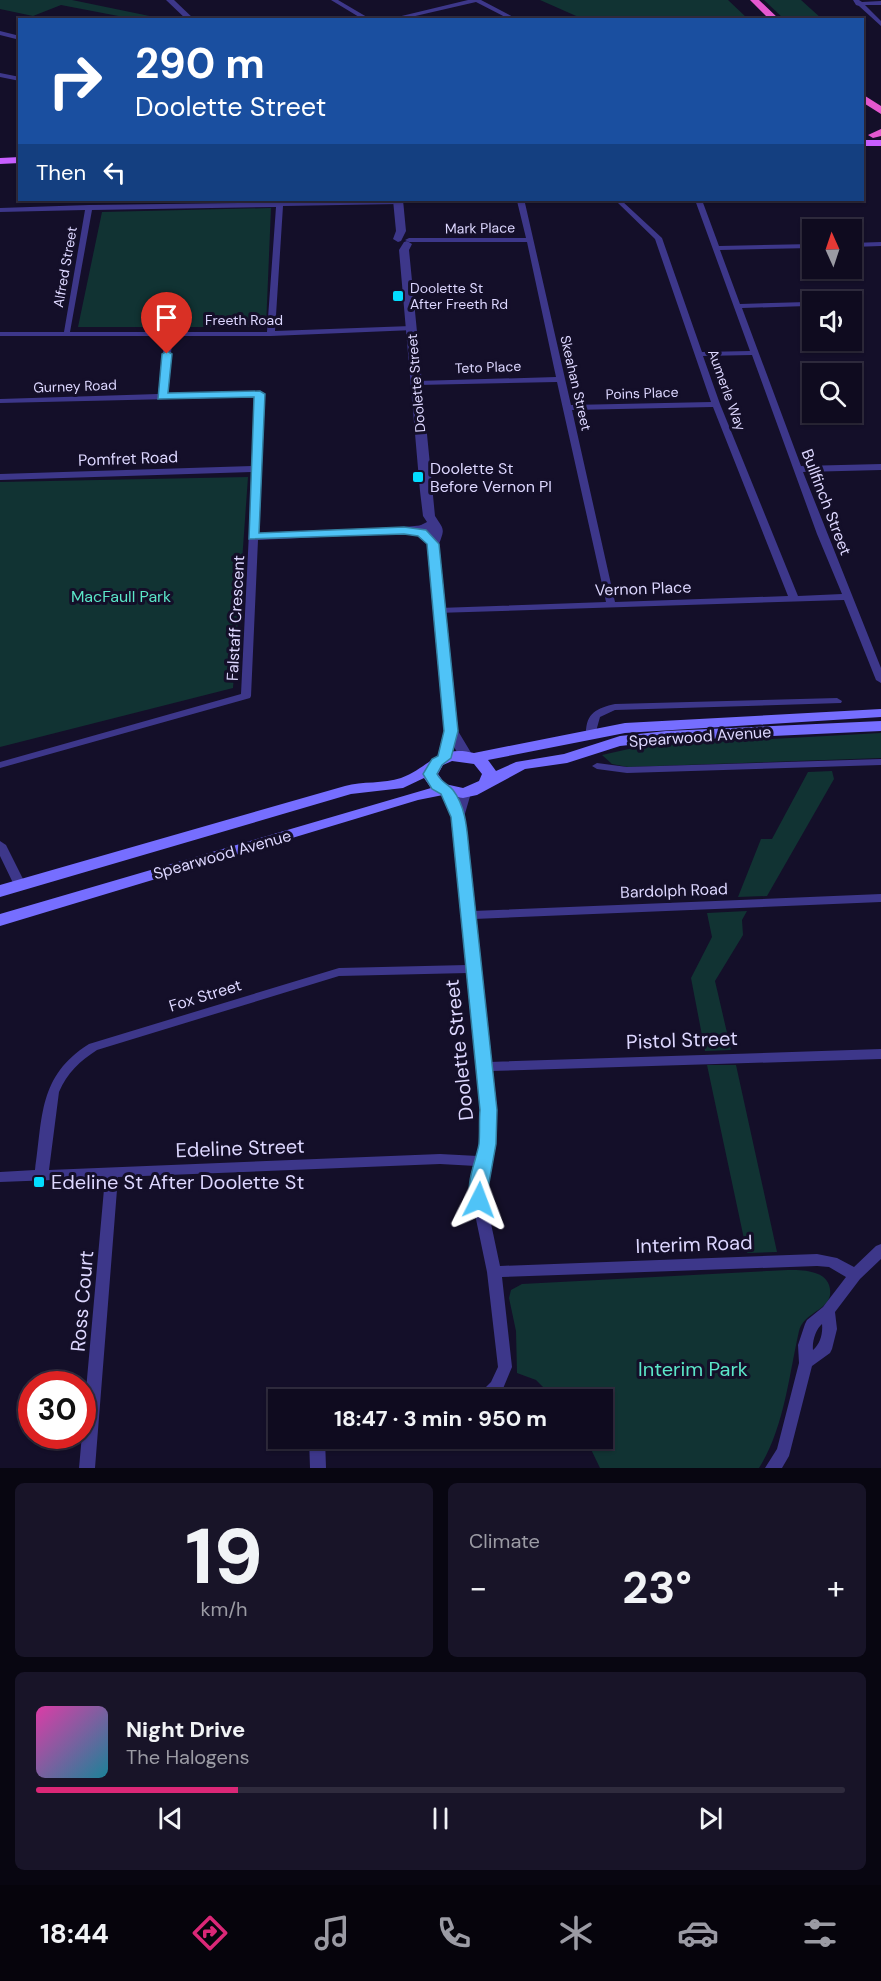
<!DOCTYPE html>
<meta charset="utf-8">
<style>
body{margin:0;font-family:"DM Sans",sans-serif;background:#181428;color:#f1f3f6;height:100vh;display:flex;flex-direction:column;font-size:22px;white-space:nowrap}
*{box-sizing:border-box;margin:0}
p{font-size:20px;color:#9b9ba4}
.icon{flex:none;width:33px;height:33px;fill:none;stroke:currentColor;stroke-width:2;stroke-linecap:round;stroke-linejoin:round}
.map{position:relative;height:1468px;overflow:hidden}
.panel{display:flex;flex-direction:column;gap:15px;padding:15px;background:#080611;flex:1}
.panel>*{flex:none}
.banner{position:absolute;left:18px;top:18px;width:846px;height:183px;border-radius:0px;box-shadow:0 2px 4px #0004,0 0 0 2px #2f2b3d;background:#1a4fa0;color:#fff;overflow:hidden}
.needle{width:39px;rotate:357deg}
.controls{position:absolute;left:802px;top:219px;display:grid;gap:12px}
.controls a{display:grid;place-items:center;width:60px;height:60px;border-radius:0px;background:#0f0b1f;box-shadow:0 2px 4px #0004,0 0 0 2px #2f2b3d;font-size:30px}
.speed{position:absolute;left:18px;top:1371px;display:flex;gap:12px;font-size:30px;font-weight:700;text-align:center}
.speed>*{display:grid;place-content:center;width:78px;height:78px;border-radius:50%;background:#0f0b1f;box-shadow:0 2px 4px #0004,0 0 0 2px #2f2b3d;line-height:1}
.speed .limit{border:9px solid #d22;background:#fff;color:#111}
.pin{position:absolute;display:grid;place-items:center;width:51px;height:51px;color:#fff;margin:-62px -26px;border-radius:50% 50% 50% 0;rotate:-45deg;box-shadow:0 0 6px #0007}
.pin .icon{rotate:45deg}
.me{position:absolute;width:66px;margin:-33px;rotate:3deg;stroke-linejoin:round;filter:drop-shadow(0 0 4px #0008)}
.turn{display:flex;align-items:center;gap:21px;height:126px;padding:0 18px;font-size:27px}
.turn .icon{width:78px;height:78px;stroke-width:2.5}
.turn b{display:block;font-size:42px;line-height:51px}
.then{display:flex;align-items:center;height:57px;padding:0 18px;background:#0003;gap:12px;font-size:22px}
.big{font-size:45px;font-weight:700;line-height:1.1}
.panel .widget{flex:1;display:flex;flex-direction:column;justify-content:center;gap:9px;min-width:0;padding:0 21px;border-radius:9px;background:#181428}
.panel .dial{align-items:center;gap:0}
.dial b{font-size:78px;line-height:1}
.song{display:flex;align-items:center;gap:18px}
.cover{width:72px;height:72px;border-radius:9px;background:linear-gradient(135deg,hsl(320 70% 55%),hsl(190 70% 35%))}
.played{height:6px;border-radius:3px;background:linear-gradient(90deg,#db2777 25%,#2f2b3d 25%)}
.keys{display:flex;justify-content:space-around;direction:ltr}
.heat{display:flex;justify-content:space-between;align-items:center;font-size:33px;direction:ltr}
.panel .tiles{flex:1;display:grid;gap:15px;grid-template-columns:1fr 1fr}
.widget:last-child{grid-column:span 2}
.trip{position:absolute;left:268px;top:1389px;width:345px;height:60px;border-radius:0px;background:#0f0b1f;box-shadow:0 2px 4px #0004,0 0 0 2px #2f2b3d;font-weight:700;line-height:60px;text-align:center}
.tab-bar{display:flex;height:96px;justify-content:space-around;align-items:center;background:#06040c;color:#9b9ba4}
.tab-bar .icon{width:42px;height:42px}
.tab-bar .current{color:#db2777}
.tab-bar b{font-size:27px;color:#f1f3f6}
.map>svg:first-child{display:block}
.green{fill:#133}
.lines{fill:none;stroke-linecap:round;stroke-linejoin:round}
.minor{fill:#3d378a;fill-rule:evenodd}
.tertiary{fill:#3d378a;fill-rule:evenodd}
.secondary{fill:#766eff;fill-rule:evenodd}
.primary{fill:#c85eff;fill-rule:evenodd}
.trunk{fill:#e458cf;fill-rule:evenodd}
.route{fill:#4fc3f7;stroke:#337fa1;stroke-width:1.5}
.poi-dot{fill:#03ddff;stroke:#140f29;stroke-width:2}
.labels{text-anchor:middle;stroke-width:6;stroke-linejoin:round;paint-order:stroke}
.far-street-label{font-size:14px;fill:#ddd7ff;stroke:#140f29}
.far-poi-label{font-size:14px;fill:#ddd7ff;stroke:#140f29;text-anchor:start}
.street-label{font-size:16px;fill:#ddd7ff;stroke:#140f29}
.poi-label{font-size:16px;fill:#ddd7ff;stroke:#140f29;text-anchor:start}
.park-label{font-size:16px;fill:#5be6c8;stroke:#140f29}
.near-street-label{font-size:20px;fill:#ddd7ff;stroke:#140f29}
.near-poi-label{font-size:20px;fill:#ddd7ff;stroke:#140f29;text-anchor:start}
.near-park-label{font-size:20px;fill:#5be6c8;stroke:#140f29}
</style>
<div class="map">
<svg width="881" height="1468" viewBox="0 0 881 1468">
<rect width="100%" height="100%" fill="#140f29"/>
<!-- green -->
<path class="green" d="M0,0H72L164,19H134L61,5L33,16L0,9Z
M540,0H728L748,19H583Z
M764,0H801L822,19H784Z
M271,208L266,327H78L102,212Z
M248,477L233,688L0,747V482Z
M881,733V758L628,767L612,764L602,755L642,746Z
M832,771L834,779L767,896L738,897L761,839H772L808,772Z
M747,911L742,920L743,935L715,981L731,1050L705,1051L691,978L712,937L707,913Z
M707,1065H736L777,1252L747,1253Z
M788,1270C801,1270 824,1270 829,1285C837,1310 804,1310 799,1331C789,1375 784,1429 759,1468H600L586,1439L603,1438V1400L555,1399L536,1380L517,1373L516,1331L509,1298L511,1290L522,1284Z"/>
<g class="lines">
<!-- minor -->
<path class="minor" d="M331,0H338L372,20H364Z
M468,0H481L519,20H511L476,2L398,20H385Z
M853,0H859L862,2L881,1V5H865L881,21V26L859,6L856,5Z
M0,31L20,36V40L0,35Z
M0,73L20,77V81L0,77Z
M519,200H558L554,202L525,203L571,405L711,402L655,239L618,203L610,201L609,200L622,201L662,238L702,352L750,351L695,200H702L719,246L813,244V248L720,250L740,304L807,302L811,304L807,306L742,308L801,466L881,464V470L803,472L881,668V683L876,680L844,600L436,613L434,611L439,608L606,602L557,382L417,385L413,383L417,381L556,377L527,242H409L405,240L409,238H526L517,201ZM752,355L817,534L842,594L798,596L720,404L703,356ZM713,407L788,596L615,602L572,410Z
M400,201L402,202L398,204L283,206L275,331L411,326L415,328L414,330L271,336H173L166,394L260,392L264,394L258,534L404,527L425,525L427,527L425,529L404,533L258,540L251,696L250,698L0,768V762L241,694L252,472L0,480V474L252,466L256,397L0,403V399L158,394L165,336H0V332H64L85,210L0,212V208L89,205ZM276,207L267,332H70L92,210Z
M881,242V246L852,247V243Z
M837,698L842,701L841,703L615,710L600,717L595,735L591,736L586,733C586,713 597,708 615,704Z
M881,759V765L627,773L597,769L592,766L597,763L627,767Z
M447,788L451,789L457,803L462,791L466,790L471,793L464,817L473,911L881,894V902L474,919L489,1062L881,1049V1059L490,1071L494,1110V1144L487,1176L486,1200L500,1266L817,1254L837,1258L854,1267L876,1246L881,1244V1259L860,1279L835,1312L837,1329L832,1349L830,1353L812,1366L789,1456L782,1468H765L777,1449L799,1363L798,1345L805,1324L807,1320L823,1307L846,1277L829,1267L817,1266L502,1277L512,1367L502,1391L492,1400H461L463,1395L483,1390L491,1382L498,1367L487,1272L472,1200L476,1166L440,1164L118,1177L95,1468H79L105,1178L0,1182V1172L35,1170C43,1117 38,1076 89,1044L339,968L467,965L452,817L442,791ZM468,973L482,1110L480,1144L478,1156L440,1154L49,1170L59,1092C67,1073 80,1061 97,1050L339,976ZM822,1324C823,1334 820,1344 813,1350C812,1341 816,1329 822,1324Z
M0,841L6,845L26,885L24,888H16L14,885L0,856Z
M302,1393L307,1394L310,1400H295L297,1394Z
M309,1438H325L326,1468H310Z"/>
<!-- tertiary -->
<path class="tertiary" d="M166,0H174L195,20H187Z
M393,200H403L406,231L401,241L398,242L393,239L396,231Z
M407,241L412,244L409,250L435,516C444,530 445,528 439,544L458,731L473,756L466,760L461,759L454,747L449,761L444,762L437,758L444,731L427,544L429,538L418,536L415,528L427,522L423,516L420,491L399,250L404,242Z"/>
<!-- secondary -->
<path class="secondary" d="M881,709V717L625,733L488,760L496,771L516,762L564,754L620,736L666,731L881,721V731L666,741L620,746L567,763L525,769L477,795L463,798L443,795L418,800L0,926V914L431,788L424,778L403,788L351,794L0,897V885L345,786C362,781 384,784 401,778C430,767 439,744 474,753L625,723ZM452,761L474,764L482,774L479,781L463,788L445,784L438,774L443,765Z"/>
<!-- primary -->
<path class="primary" d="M862,140H881V146H862Z
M20,157V163L0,164V158Z"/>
<!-- trunk -->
<path class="trunk" d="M750,0H759L780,20H770Z
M862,94L881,106V114L862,102Z
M881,129V136L873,138L868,135Z"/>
</g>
<!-- route -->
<path class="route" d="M167,351L172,354L168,393L260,391L265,394L259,533L404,527L426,530L439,544L458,731L451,758L442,765L437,774C442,783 448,784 453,790C466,807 467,830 469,850L497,1110L496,1144L485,1205H473C463,1187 476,1162 479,1144C480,1133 479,1121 480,1110L451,817L441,794L432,789L423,774L432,759L438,756L444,731L427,544L418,536L404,534L249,539L254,397L158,399L162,354Z"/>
<!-- markers -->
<g class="poi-dot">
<rect x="392" y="290" width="12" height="12" rx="3"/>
<rect x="412" y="471" width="12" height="12" rx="3"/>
<rect x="33" y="1176" width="12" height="12" rx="3"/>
</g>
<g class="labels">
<!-- far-street labels -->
<g class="far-street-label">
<text transform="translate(480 228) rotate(-1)" y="5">Mark Place</text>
<text transform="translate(65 267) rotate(-80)" y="5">Alfred Street</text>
<text x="244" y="325">Freeth Road</text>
<text transform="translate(488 367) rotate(-2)" y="5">Teto Place</text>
<text transform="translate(416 383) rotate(-95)" y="5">Doolette Street</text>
<text transform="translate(576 383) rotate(77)" y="5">Skeahan Street</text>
<text transform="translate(75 386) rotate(-2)" y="5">Gurney Road</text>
<text transform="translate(727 390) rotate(70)" y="5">Aumerle Way</text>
<text transform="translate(642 393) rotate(-2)" y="5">Poins Place</text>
</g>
<!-- far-poi labels -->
<g class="far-poi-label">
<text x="410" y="293">Doolette St<tspan x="410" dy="16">After Freeth Rd</tspan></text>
</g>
<!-- street labels -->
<g class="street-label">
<text transform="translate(128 458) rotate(-2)" y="6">Pomfret Road</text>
<text transform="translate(827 502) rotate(69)" y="6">Bullfinch Street</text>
<text transform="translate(643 588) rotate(-2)" y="6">Vernon Place</text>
<text transform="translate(235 618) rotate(-87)" y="6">Falstaff Crescent</text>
<text transform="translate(700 736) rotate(-4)" y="6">Spearwood Avenue</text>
<text transform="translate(222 854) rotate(-16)" y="6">Spearwood Avenue</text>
<text transform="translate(674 890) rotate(-2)" y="6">Bardolph Road</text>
<text transform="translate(205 995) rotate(-17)" y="6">Fox Street</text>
</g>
<!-- poi labels -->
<g class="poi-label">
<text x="430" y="474">Doolette St<tspan x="430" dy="18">Before Vernon Pl</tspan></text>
</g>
<!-- park labels -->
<g class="park-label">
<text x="121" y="602">MacFaull Park</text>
</g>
<!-- near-street labels -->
<g class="near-street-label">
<text transform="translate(682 1040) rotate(-2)" y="7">Pistol Street</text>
<text transform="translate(459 1050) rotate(-96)" y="7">Doolette Street</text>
<text transform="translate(240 1148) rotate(-2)" y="7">Edeline Street</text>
<text transform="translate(694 1244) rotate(-2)" y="7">Interim Road</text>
<text transform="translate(82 1301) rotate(-85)" y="7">Ross Court</text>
</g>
<!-- near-poi labels -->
<g class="near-poi-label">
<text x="51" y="1189">Edeline St After Doolette St</text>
</g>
<!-- near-park labels -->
<g class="near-park-label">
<text x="693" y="1376">Interim Park</text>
</g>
</g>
</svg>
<div class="controls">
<a><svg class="needle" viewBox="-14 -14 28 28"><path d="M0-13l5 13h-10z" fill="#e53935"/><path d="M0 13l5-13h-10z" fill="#9b9ba4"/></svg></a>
<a><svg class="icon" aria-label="sound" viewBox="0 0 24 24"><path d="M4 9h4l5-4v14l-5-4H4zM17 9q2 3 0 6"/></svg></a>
<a><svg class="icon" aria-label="search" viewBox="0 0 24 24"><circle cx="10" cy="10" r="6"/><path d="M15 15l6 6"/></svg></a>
</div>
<div class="speed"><div class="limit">30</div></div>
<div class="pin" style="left:167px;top:354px;background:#d93025"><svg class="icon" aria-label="arrive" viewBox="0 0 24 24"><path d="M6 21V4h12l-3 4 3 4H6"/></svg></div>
<svg class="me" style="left:479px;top:1200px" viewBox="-20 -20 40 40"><path d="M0-17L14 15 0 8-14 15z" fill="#4fc3f7" stroke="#fff" stroke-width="4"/></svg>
<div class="trip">18:47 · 3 min · 950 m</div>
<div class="banner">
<div class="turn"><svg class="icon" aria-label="right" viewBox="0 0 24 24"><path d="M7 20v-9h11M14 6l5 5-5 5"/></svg><div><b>290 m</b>Doolette Street</div></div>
<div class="then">Then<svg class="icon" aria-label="left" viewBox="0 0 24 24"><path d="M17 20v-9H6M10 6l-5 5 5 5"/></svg></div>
</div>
</div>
<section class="panel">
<div class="tiles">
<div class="widget dial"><b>19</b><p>km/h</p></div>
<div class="widget"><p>Climate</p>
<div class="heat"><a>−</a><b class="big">23°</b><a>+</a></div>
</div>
<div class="widget">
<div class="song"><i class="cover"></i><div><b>Night Drive</b><p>The Halogens</p></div></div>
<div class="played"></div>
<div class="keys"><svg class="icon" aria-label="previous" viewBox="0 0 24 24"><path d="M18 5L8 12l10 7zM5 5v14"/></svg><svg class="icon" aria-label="pause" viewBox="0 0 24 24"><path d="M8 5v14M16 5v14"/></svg><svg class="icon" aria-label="next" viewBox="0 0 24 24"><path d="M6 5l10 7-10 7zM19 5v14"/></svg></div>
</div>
</div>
</section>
<nav class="tab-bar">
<b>18:44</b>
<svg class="icon current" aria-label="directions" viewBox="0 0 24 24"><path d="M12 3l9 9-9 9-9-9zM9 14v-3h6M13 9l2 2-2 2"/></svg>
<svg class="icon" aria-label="music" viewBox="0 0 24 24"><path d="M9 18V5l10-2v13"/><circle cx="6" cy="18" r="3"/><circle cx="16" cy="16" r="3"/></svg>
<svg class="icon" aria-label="phone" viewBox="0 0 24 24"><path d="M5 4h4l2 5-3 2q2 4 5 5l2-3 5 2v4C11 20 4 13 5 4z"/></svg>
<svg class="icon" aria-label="climate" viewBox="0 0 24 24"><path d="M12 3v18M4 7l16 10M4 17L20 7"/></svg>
<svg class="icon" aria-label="car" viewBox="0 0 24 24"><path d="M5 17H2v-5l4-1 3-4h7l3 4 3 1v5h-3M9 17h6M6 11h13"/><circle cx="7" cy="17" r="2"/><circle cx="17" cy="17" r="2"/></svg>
<svg class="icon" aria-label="filters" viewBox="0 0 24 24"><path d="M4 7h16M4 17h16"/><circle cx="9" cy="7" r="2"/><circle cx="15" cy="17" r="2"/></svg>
</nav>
